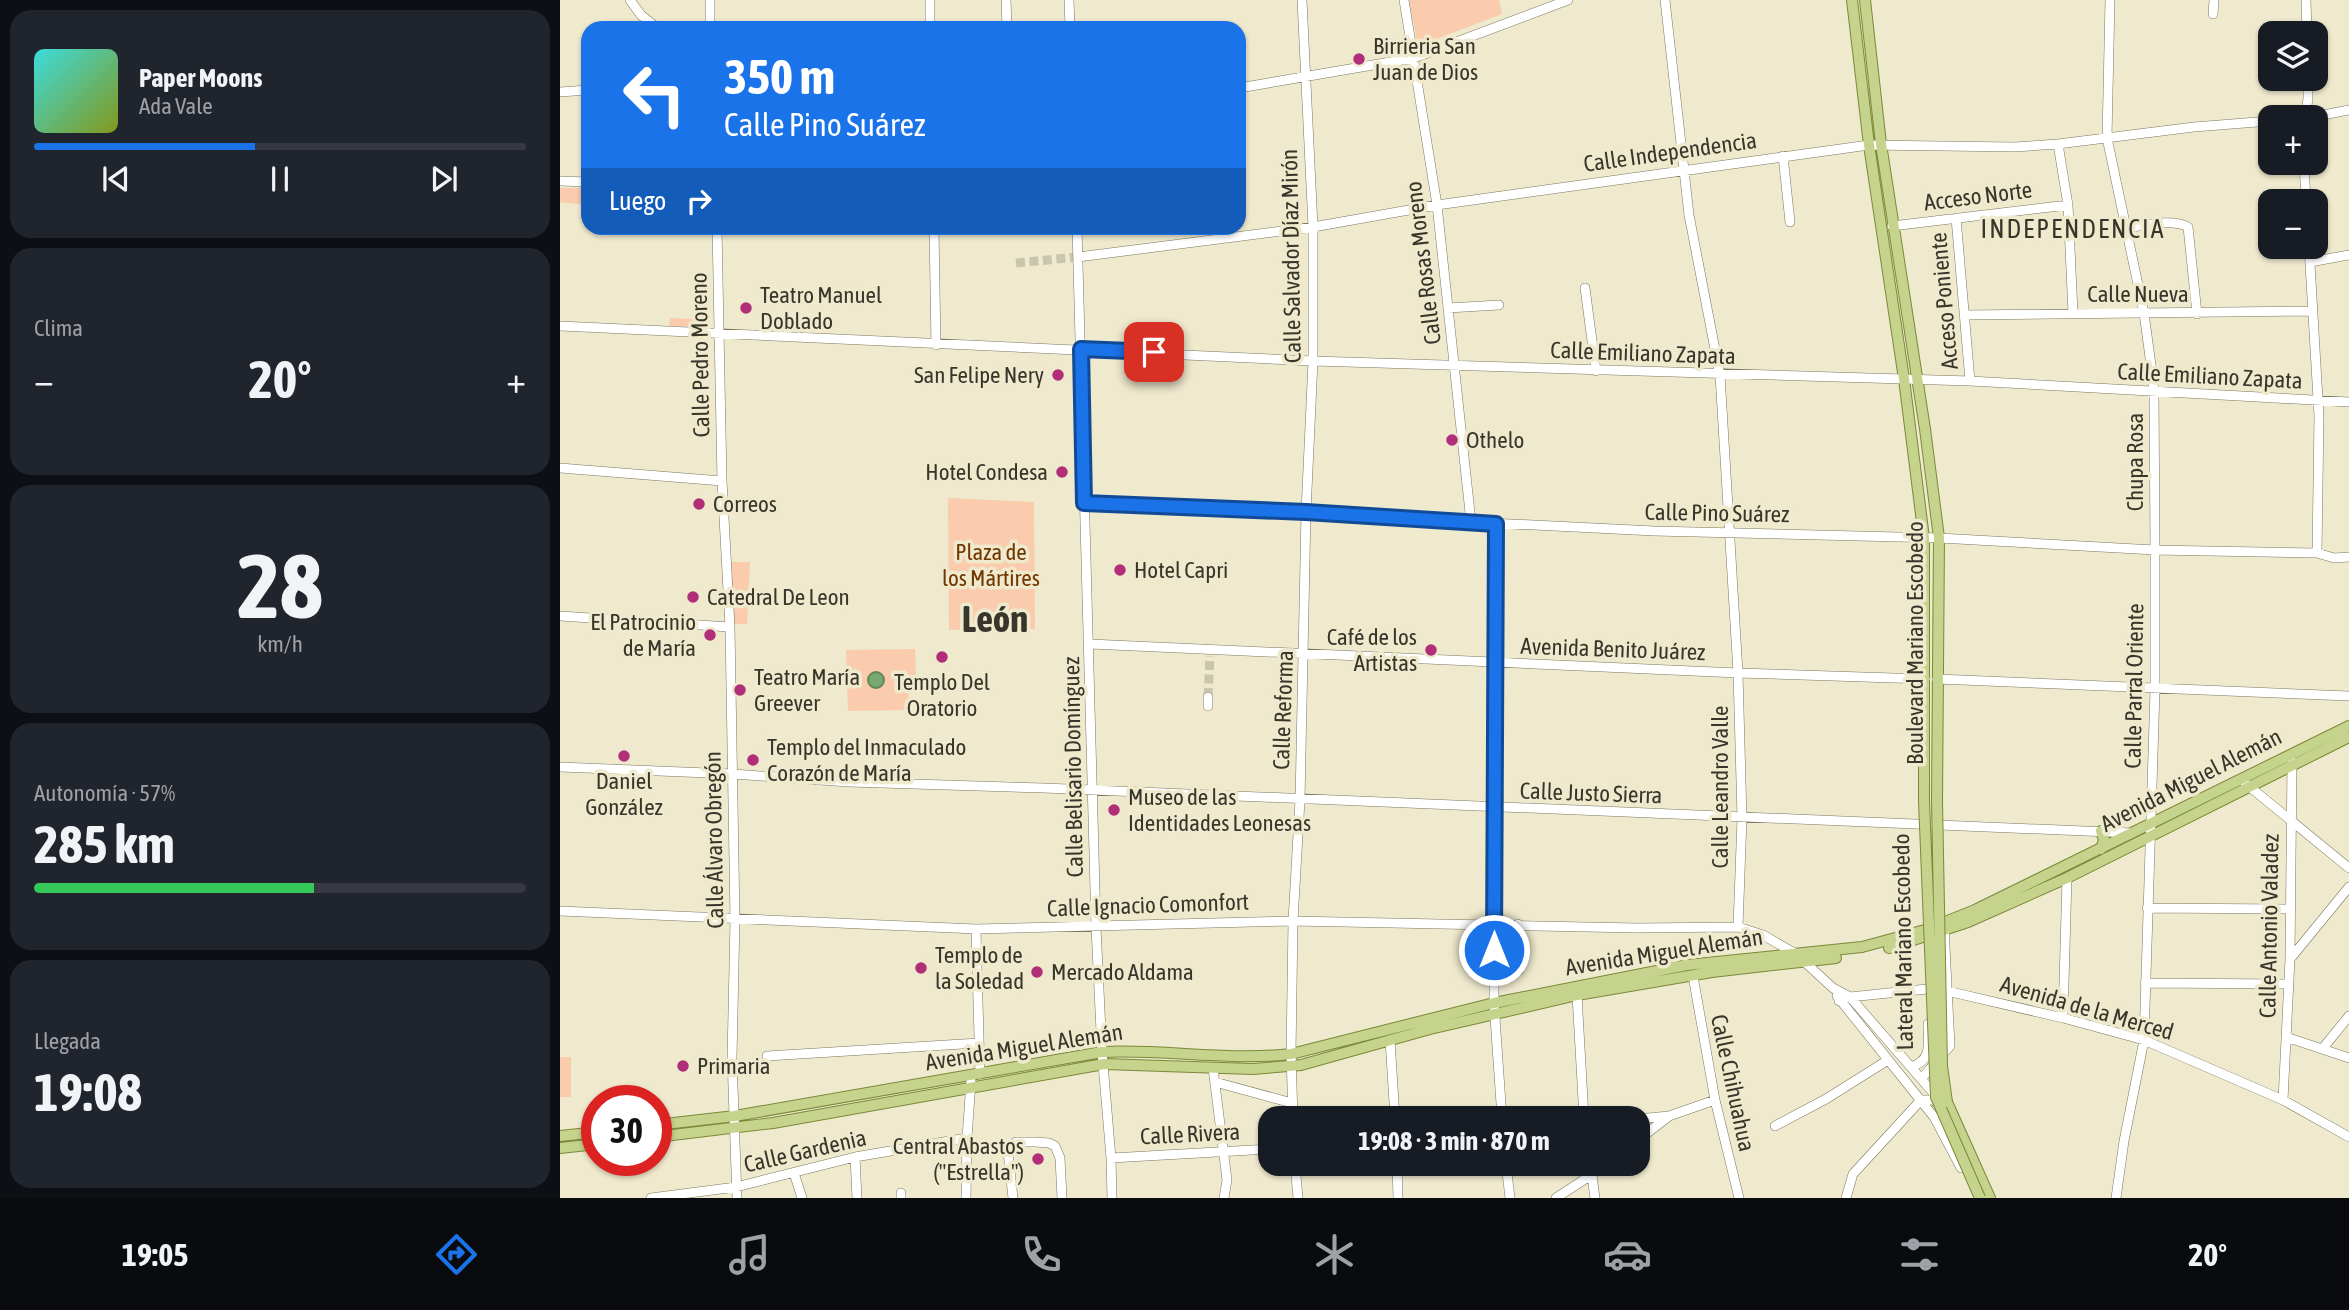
<!DOCTYPE html>
<html lang="es">
<meta charset="utf-8">
<style>
body{margin:0;font-family:"Asap Condensed",sans-serif;background:#20242c;color:#f1f3f6;height:100vh;display:flex;flex-direction:column;font-size:26px;white-space:nowrap}
*{box-sizing:border-box;margin:0}
p{font-size:23px;color:#9ea1a6}
.icon{flex:none;width:38px;height:38px;fill:none;stroke:currentColor;stroke-width:2;stroke-linecap:round;stroke-linejoin:round}
.map{position:relative;flex:1;overflow:hidden}
.panel{display:flex;flex-direction:column;gap:10px;padding:10px;background:#0d0f14;width:560px}
.panel>*{flex:none}
.hud{position:absolute;left:21px;top:21px;width:665px;height:214px;border-radius:21px;box-shadow:0 2px 5px #0004;background:#1a73e8;color:#fff;overflow:hidden}
.fabs{position:absolute;left:1698px;top:21px;display:grid;gap:14px}
.fabs a{display:grid;place-items:center;width:70px;height:70px;border-radius:14px;background:#171b24;box-shadow:0 2px 5px #0004;font-size:35px}
.speed{position:absolute;left:21px;top:1085px;display:flex;gap:14px;font-size:35px;font-weight:700;text-align:center}
.speed>*{display:grid;place-content:center;width:91px;height:91px;border-radius:50%;background:#171b24;box-shadow:0 2px 5px #0004;line-height:1}
.speed .limit{border:10px solid #d22;background:#fff;color:#111}
.pin{position:absolute;display:grid;place-items:center;width:60px;height:60px;color:#fff;margin:-30px;border-radius:14px;box-shadow:0 4px 10px #0006}
.me{position:absolute;width:77px;margin:-38px;rotate:0deg;stroke-linejoin:round;filter:drop-shadow(0 0 5px #0008)}
.turn{display:flex;align-items:center;gap:24px;height:147px;padding:0 28px;font-size:32px}
.turn .icon{width:91px;height:91px;stroke-width:2.5}
.turn b{display:block;font-size:49px;line-height:60px}
.then{display:flex;align-items:center;height:66px;padding:0 28px;background:#0003;gap:14px;font-size:26px}
.big{font-size:52px;font-weight:700;line-height:1.1}
.panel .card{flex:1;display:flex;flex-direction:column;justify-content:center;gap:10px;min-width:0;padding:0 24px;border-radius:21px;background:#20242c}
.panel .dial{align-items:center;gap:0}
.dial b{font-size:91px;line-height:1}
.song{display:flex;align-items:center;gap:21px}
.cover{width:84px;height:84px;border-radius:10px;background:linear-gradient(135deg,hsl(180 70% 55%),hsl(70 70% 35%))}
.played{height:7px;border-radius:4px;background:linear-gradient(90deg,#1a73e8 45%,#363941 45%)}
.keys{display:flex;justify-content:space-around;direction:ltr}
.heat{display:flex;justify-content:space-between;align-items:center;font-size:38px;direction:ltr}
.charge{height:10px;border-radius:5px;background:linear-gradient(90deg,#34c759 57%,#363941 0)}
.trip{position:absolute;left:698px;top:1106px;width:392px;height:70px;border-radius:21px;background:#171b24;box-shadow:0 2px 5px #0004;font-weight:700;line-height:70px;text-align:center}
.tabs{display:flex;height:112px;justify-content:space-around;align-items:center;background:#090b0e;color:#9ea1a6}
.tabs .icon{width:49px;height:49px}
.tabs .selected{color:#1a73e8}
.tabs b{font-size:32px;color:#f1f3f6}
main{display:flex;flex:1;min-height:0}
.map>svg:first-child{display:block}
.green{fill:#facbac}
.water{fill:#78a970;stroke:#65865b;stroke-width:2}
.lines{fill:none;stroke-linecap:round;stroke-linejoin:round}
.minor-tunnel{stroke:#cac5ad;stroke-width:9;stroke-dasharray:9 4.5;stroke-linecap:butt}
.minor-casing{stroke:#7c775d;stroke-width:10}
.major-casing{stroke:#7b8939;stroke-width:12}
.minor{stroke:#fff;stroke-width:9}
.major{stroke:#c5d38c;stroke-width:10}
.major-bridge-casing{stroke:#7b8939;stroke-width:12;stroke-linecap:butt}
.major-bridge{stroke:#c5d38c;stroke-width:10}
.route-casing{stroke:#114b97;stroke-width:18}
.route{stroke:#1a73e8;stroke-width:12}
.poi-dot{fill:#b12e78;stroke:#efe9cd;stroke-width:2.5}
.labels{text-anchor:middle;stroke-width:7;stroke-linejoin:round;paint-order:stroke}
.poi-label{font-size:23px;fill:#38362b;stroke:#efe9cd;text-anchor:start}
.street-label{font-size:23px;fill:#38362b;stroke:#efe9cd}
.park-label{font-size:23px;fill:#723700;stroke:#efe9cd}
.quarter-label{font-size:26px;letter-spacing:2px;fill:#38362b;stroke:#efe9cd}
.town-label{font-size:37px;font-weight:bold;fill:#38362b;stroke:#efe9cd}
</style>
<main>
<section class="panel">
<div class="card">
<div class="song"><i class="cover"></i><div><b>Paper Moons</b><p>Ada Vale</p></div></div>
<div class="played"></div>
<div class="keys"><svg class="icon" aria-label="previous" viewBox="0 0 24 24"><path d="M18 5L8 12l10 7zM5 5v14"/></svg><svg class="icon" aria-label="pause" viewBox="0 0 24 24"><path d="M8 5v14M16 5v14"/></svg><svg class="icon" aria-label="next" viewBox="0 0 24 24"><path d="M6 5l10 7-10 7zM19 5v14"/></svg></div>
</div>
<div class="card"><p>Clima</p>
<div class="heat"><a>−</a><b class="big">20°</b><a>+</a></div>
</div>
<div class="card dial"><b>28</b><p>km/h</p></div>
<div class="card"><p>Autonomía · 57%</p><b class="big">285 km</b><div class="charge"></div></div>
<div class="card"><p>Llegada</p><b class="big">19:08</b></div>
</section>
<div class="map">
<svg width="1789" height="1198" viewBox="0 0 1789 1198">
<rect width="100%" height="100%" fill="#efe9cd"/>
<!-- green -->
<path class="green" d="M849,0H939L942,14L858,46Z
M0,188H28V205L0,202Z
M142,310H148L147,327L109,326L110,318L132,319V314H142Z
M388,498L474,502L475,629L389,630Z
M170,562H190L187,624H172Z
M355,649L356,675L348,676L349,710L288,711L286,650Z
M0,1057H11V1097H0Z"/>
<!-- water -->
<path class="water" d="M308 680a8 8 0 1 1 16 0a8 8 0 1 1-16 0Z"/>
<g class="lines">
<!-- minor-tunnel -->
<path class="minor-tunnel" d="M456,263L518,257
M648,697L650,656"/>
<defs>
<path id="minor" d="M70,0L81,15L97,28
M150,0V28
M446,0L447,28
M509,0L510,28
M844,0L877,205L911,522
M1105,0L1129,215L1160,375L1178,673L1182,818L1178,927
M1550,0L1547,138L1584,313L1591,365L1594,392L1595,550V690L1584,1040L1564,1141L1556,1198
M1746,0L1747,33
M1653,14L1654,0
M370,28V0
M679,88L854,58L1008,0
M0,92L28,90
M1745,117L1748,99V79
M1753,117L1789,110
M1498,144L1508,205L1513,313
M1223,156L1230,222
M1744,163L1746,201
M0,181L28,182
M1396,218L1410,381
M1332,226L1508,205
M157,228L162,481L170,627L175,920L172,1058L177,1198
M374,228L376,345
M517,228L536,927L542,1052L551,1158L552,1198
M1565,228C1583,226 1612,218 1628,227L1637,314
M1749,247L1759,416L1757,553
M518,257L753,227L877,205L1309,145L1455,147L1498,144L1634,127L1710,121
M1750,262L1789,255
M1025,288L1036,371
M888,308L939,305
M1404,315L1752,311
M0,326L753,361L1410,381L1789,402
M0,468L162,481
M524,503L1094,531L1379,538L1595,550L1757,553L1774,558L1789,557
M936,524L934,1003L942,1118
M0,616L170,627
M530,644L1178,673L1365,679
M1378,685L1377,679L1789,696
M648,706V697
M0,767L173,774L289,782L484,788L1572,833
M1685,783L1789,868
M1587,908L1730,909
M0,911L416,929L733,921L1077,928L1178,927L1203,935L1236,954L1273,988L1290,997L1376,1096
M958,924L959,970
M416,929L420,1074
M1730,959L1789,887
M1133,976L1155,1100L1179,1198
M1585,983L1728,984
M1017,995L1024,1118
M1277,996L1374,1117L1401,1168
M1279,1001L1290,997L1367,989L1387,991L1503,1018L1584,1040L1723,1100L1789,1137
M1503,1018L1507,878
M1726,1037L1789,1058
M830,1040L835,1118
M1763,1048L1789,1016
M207,1056L419,1043
M1351,1067C1373,1060 1368,1044 1368,1024
M653,1068L667,1180L664,1198
M1361,1079L1390,1046L1384,926
M655,1082L732,1103
M1723,1100L1730,959L1732,761
M733,1118L731,1054L733,921L740,800L746,512L753,361V227L742,0
M1078,1119L1109,1116L1155,1100
M1215,1126L1266,1099L1328,1060
M1078,1140L1108,1117
M295,1157L297,1198
M551,1158L710,1149
M735,1164L738,1198
M837,1164L838,1198
M946,1164L950,1198
M234,1173L242,1198
M1032,1176L1035,1198
M91,1198L176,1187L295,1157L407,1138
M341,1198V1193
M406,1198L407,1138L411,1081
M453,1198L448,1152L450,1145L456,1142H475L489,1143L495,1146L500,1158L502,1198
M996,1198L1048,1164
M1286,1198L1293,1174L1361,1100H1373L1379,1104"/>
<path id="major" d="M1292,0L1309,145L1344,379L1364,538V801
M1305,0L1321,144L1365,429L1379,538L1377,801
M1541,831L1544,840L1541,849
M1329,948L1408,922L1507,878L1789,737
M1387,1102L1430,1198
M96,1125L175,1116L542,1052C605,1049 668,1061 731,1054L934,1003L1127,965L1302,947L1365,930L1415,910L1789,726
M0,1136L37,1132
M96,1137L213,1123L544,1064L693,1069L741,1065L870,1029L1017,995L1152,972L1276,958
M0,1148L37,1144"/>
</defs>
<!-- minor casing -->
<use href="#minor" class="minor-casing"/>
<!-- major casing -->
<use href="#major" class="major-casing"/>
<!-- minor -->
<use href="#minor" class="minor"/>
<!-- major -->
<use href="#major" class="major"/>
<defs>
<path id="major-bridge" d="M1364,801L1376,1097L1420,1198
M1377,801L1382,1066L1387,1102"/>
</defs>
<!-- major-bridge casing -->
<use href="#major-bridge" class="major-bridge-casing"/>
<!-- major-bridge -->
<use href="#major-bridge" class="major-bridge"/>
</g>
<g class="lines">
<defs>
<path id="route" d="M594,352L521,349L524,503L746,512L936,524L934,950"/>
</defs>
<!-- route casing -->
<use href="#route" class="route-casing"/>
<!-- route -->
<use href="#route" class="route"/>
</g>
<!-- markers -->
<g class="poi-dot">
<circle cx="799" cy="59" r="7"/>
<circle cx="186" cy="308" r="7"/>
<circle cx="498" cy="375" r="7"/>
<circle cx="892" cy="440" r="7"/>
<circle cx="502" cy="472" r="7"/>
<circle cx="139" cy="504" r="7"/>
<circle cx="560" cy="570" r="7"/>
<circle cx="133" cy="597" r="7"/>
<circle cx="150" cy="635" r="7"/>
<circle cx="871" cy="650" r="7"/>
<circle cx="382" cy="657" r="7"/>
<circle cx="180" cy="690" r="7"/>
<circle cx="64" cy="756" r="7"/>
<circle cx="193" cy="760" r="7"/>
<circle cx="554" cy="810" r="7"/>
<circle cx="361" cy="968" r="7"/>
<circle cx="477" cy="972" r="7"/>
<circle cx="123" cy="1066" r="7"/>
<circle cx="478" cy="1159" r="7"/>
</g>
<g class="labels">
<!-- poi labels -->
<g class="poi-label">
<text x="813" y="54">Birrieria San<tspan x="813" dy="26">Juan de Dios</tspan></text>
<text x="200" y="303">Teatro Manuel<tspan x="200" dy="26">Doblado</tspan></text>
<text x="484" y="383" text-anchor="end">San Felipe Nery</text>
<text x="906" y="448">Othelo</text>
<text x="488" y="480" text-anchor="end">Hotel Condesa</text>
<text x="153" y="512">Correos</text>
<text x="574" y="578">Hotel Capri</text>
<text x="147" y="605">Catedral De Leon</text>
<text x="136" y="630" text-anchor="end">El Patrocinio<tspan x="136" dy="26">de María</tspan></text>
<text x="857" y="645" text-anchor="end">Café de los<tspan x="857" dy="26">Artistas</tspan></text>
<text x="194" y="685">Teatro María<tspan x="194" dy="26">Greever</tspan></text>
<text x="382" y="690" text-anchor="middle">Templo Del<tspan x="382" dy="26">Oratorio</tspan></text>
<text x="207" y="755">Templo del Inmaculado<tspan x="207" dy="26">Corazón de María</tspan></text>
<text x="64" y="789" text-anchor="middle">Daniel<tspan x="64" dy="26">González</tspan></text>
<text x="568" y="805">Museo de las<tspan x="568" dy="26">Identidades Leonesas</tspan></text>
<text x="375" y="963">Templo de<tspan x="375" dy="26">la Soledad</tspan></text>
<text x="491" y="980">Mercado Aldama</text>
<text x="137" y="1074">Primaria</text>
<text x="464" y="1154" text-anchor="end">Central Abastos<tspan x="464" dy="26">("Estrella")</tspan></text>
</g>
<!-- street labels -->
<g class="street-label">
<text transform="translate(1110 152) rotate(-8)" y="8">Calle Independencia</text>
<text transform="translate(1418 196) rotate(-7)" y="8">Acceso Norte</text>
<text transform="translate(731 256) rotate(-91)" y="8">Calle Salvador Díaz Mirón</text>
<text transform="translate(863 263) rotate(-97)" y="8">Calle Rosas Moreno</text>
<text x="1578" y="302">Calle Nueva</text>
<text transform="translate(1384 301) rotate(-95)" y="8">Acceso Poniente</text>
<text transform="translate(1083 353) rotate(2)" y="8">Calle Emiliano Zapata</text>
<text transform="translate(140 355) rotate(-91)" y="8">Calle Pedro Moreno</text>
<text transform="translate(1650 376) rotate(3)" y="8">Calle Emiliano Zapata</text>
<text transform="translate(1575 462) rotate(-90)" y="8">Chupa Rosa</text>
<text transform="translate(1157 513) rotate(1)" y="8">Calle Pino Suárez</text>
<text transform="translate(1355 643) rotate(-90)" y="8">Boulevard Mariano Escobedo</text>
<text transform="translate(1053 649) rotate(2)" y="8">Avenida Benito Juárez</text>
<text transform="translate(1574 686) rotate(-89)" y="8">Calle Parral Oriente</text>
<text transform="translate(723 710) rotate(-88)" y="8">Calle Reforma</text>
<text transform="translate(513 767) rotate(-91)" y="8">Calle Belisario Domínguez</text>
<text transform="translate(1631 780) rotate(-27)" y="8">Avenida Miguel Alemán</text>
<text transform="translate(1160 787) rotate(-90)" y="8">Calle Leandro Valle</text>
<text transform="translate(1031 793) rotate(2)" y="8">Calle Justo Sierra</text>
<text transform="translate(154 840) rotate(-91)" y="8">Calle Álvaro Obregón</text>
<text transform="translate(588 905) rotate(-2)" y="8">Calle Ignacio Comonfort</text>
<text transform="translate(1709 926) rotate(-89)" y="8">Calle Antonio Valadez</text>
<text transform="translate(1343 942) rotate(-91)" y="8">Lateral Mariano Escobedo</text>
<text transform="translate(1104 952) rotate(-9)" y="8">Avenida Miguel Alemán</text>
<text transform="translate(1527 1008) rotate(16)" y="8">Avenida de la Merced</text>
<text transform="translate(464 1047) rotate(-9)" y="8">Avenida Miguel Alemán</text>
<text transform="translate(1173 1083) rotate(78)" y="8">Calle Chihuahua</text>
<text transform="translate(630 1134) rotate(-3)" y="8">Calle Rivera</text>
<text transform="translate(245 1151) rotate(-13)" y="8">Calle Gardenia</text>
</g>
<!-- park labels -->
<g class="park-label">
<text x="431" y="560">Plaza de<tspan x="431" dy="26">los Mártires</tspan></text>
</g>
<!-- quarter labels -->
<g class="quarter-label">
<text x="1513" y="238">INDEPENDENCIA</text>
</g>
<!-- town labels -->
<g class="town-label">
<text x="435" y="632">León</text>
</g>
</g>
</svg>
<div class="fabs">
<a><svg class="icon" aria-label="layers" viewBox="0 0 24 24"><path d="M12 4l9 5-9 5-9-5zM3 14l9 5 9-5"/></svg></a>
<a>+</a>
<a>−</a>
</div>
<div class="speed"><div class="limit">30</div></div>
<div class="pin" style="left:594px;top:352px;background:#d93025"><svg class="icon" aria-label="arrive" viewBox="0 0 24 24"><path d="M6 21V4h12l-3 4 3 4H6"/></svg></div>
<svg class="me" style="left:934px;top:950px" viewBox="-20 -20 40 40"><circle r="17" fill="#1a73e8" stroke="#fff" stroke-width="3"/><path d="M0-11L8 9 0 5-8 9z" fill="#fff"/></svg>
<div class="trip">19:08 · 3 min · 870 m</div>
<div class="hud">
<div class="turn"><svg class="icon" aria-label="left" viewBox="0 0 24 24"><path d="M17 20v-9H6M10 6l-5 5 5 5"/></svg><div><b>350 m</b>Calle Pino Suárez</div></div>
<div class="then">Luego<svg class="icon" aria-label="right" viewBox="0 0 24 24"><path d="M7 20v-9h11M14 6l5 5-5 5"/></svg></div>
</div>
</div>
</main>
<nav class="tabs">
<b>19:05</b>
<svg class="icon selected" aria-label="directions" viewBox="0 0 24 24"><path d="M12 3l9 9-9 9-9-9zM9 14v-3h6M13 9l2 2-2 2"/></svg>
<svg class="icon" aria-label="music" viewBox="0 0 24 24"><path d="M9 18V5l10-2v13"/><circle cx="6" cy="18" r="3"/><circle cx="16" cy="16" r="3"/></svg>
<svg class="icon" aria-label="phone" viewBox="0 0 24 24"><path d="M5 4h4l2 5-3 2q2 4 5 5l2-3 5 2v4C11 20 4 13 5 4z"/></svg>
<svg class="icon" aria-label="climate" viewBox="0 0 24 24"><path d="M12 3v18M4 7l16 10M4 17L20 7"/></svg>
<svg class="icon" aria-label="car" viewBox="0 0 24 24"><path d="M5 17H2v-5l4-1 3-4h7l3 4 3 1v5h-3M9 17h6M6 11h13"/><circle cx="7" cy="17" r="2"/><circle cx="17" cy="17" r="2"/></svg>
<svg class="icon" aria-label="filters" viewBox="0 0 24 24"><path d="M4 7h16M4 17h16"/><circle cx="9" cy="7" r="2"/><circle cx="15" cy="17" r="2"/></svg>
<b>20°</b>
</nav>
